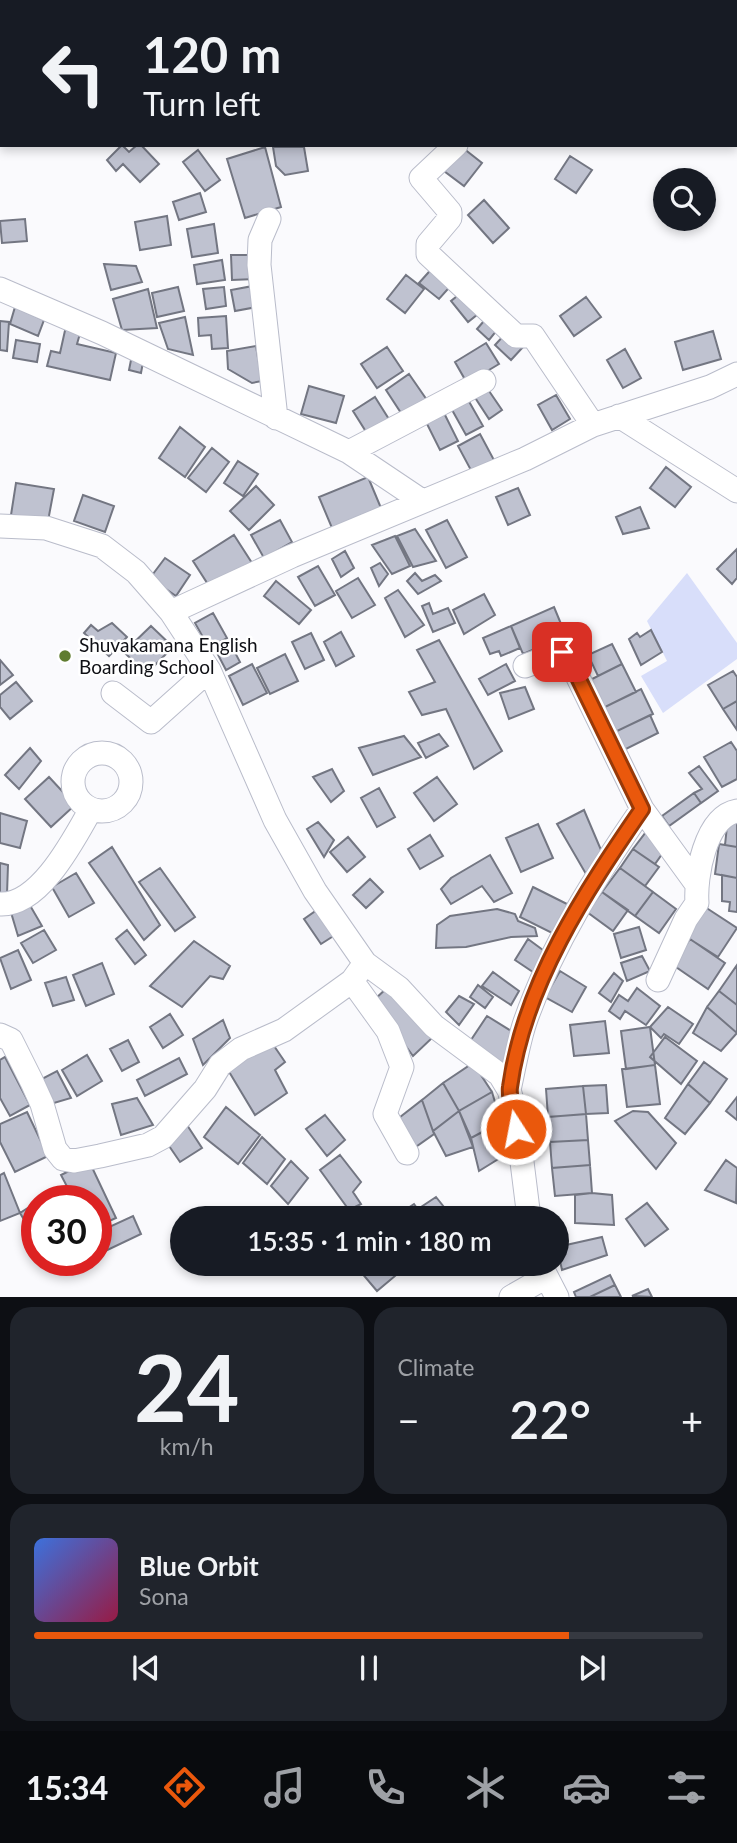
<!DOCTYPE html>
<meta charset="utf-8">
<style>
body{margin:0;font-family:Lato,sans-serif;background:#20242c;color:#f1f3f6;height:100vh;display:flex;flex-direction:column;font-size:26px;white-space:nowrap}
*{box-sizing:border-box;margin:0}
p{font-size:23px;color:#9ea1a6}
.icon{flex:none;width:38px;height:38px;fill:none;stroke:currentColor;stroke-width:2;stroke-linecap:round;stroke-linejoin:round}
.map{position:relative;height:1297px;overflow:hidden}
.side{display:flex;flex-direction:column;gap:10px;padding:10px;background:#0d0f14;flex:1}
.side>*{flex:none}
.hud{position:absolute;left:0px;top:0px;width:738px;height:147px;box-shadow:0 4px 10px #0003;background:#171b24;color:#f1f3f6;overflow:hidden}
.tools{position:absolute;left:653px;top:168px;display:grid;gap:14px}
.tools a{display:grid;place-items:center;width:63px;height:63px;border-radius:50%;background:#171b24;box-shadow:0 4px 10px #0003;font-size:35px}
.speed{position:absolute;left:21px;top:1185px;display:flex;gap:14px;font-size:35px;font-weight:700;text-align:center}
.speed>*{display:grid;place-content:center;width:91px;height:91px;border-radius:50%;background:#171b24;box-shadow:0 4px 10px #0003;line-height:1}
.speed .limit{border:10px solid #d22;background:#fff;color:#111}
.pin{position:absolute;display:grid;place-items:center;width:60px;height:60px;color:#fff;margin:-30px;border-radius:14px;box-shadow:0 4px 10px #0006}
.me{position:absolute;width:77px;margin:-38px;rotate:349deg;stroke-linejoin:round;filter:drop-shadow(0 0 5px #0008)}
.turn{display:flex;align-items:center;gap:24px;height:147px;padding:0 28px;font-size:32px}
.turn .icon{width:91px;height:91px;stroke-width:2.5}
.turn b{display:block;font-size:49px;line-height:60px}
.big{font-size:52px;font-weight:600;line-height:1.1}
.side .widget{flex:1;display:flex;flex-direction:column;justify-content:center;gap:10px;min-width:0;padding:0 24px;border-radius:21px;background:#20242c}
.side .dial{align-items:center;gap:0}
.dial b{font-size:91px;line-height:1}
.song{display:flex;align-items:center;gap:21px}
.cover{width:84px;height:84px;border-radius:10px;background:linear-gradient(135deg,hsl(220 70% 55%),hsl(340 70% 35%))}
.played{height:7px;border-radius:4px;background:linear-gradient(90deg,#ea580c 80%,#363941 80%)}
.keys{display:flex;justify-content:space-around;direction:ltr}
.heat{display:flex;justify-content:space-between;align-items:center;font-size:38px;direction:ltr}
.side .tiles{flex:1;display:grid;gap:10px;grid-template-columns:1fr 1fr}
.widget:last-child{grid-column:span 2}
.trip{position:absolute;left:170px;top:1206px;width:399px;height:70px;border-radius:35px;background:#171b24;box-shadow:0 4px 10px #0003;font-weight:600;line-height:70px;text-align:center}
.tabs{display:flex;height:112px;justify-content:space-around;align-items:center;background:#090b0e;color:#9ea1a6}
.tabs .icon{width:49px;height:49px}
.tabs .on{color:#ea580c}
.tabs b{font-size:32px;color:#f1f3f6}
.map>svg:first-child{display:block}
.green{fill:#d8defa}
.building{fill:#bfc2d0;stroke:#737682;stroke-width:2}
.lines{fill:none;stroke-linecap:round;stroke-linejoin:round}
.street-casing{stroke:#b9bcca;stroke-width:25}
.street{stroke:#fff;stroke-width:23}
.route-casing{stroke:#983908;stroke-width:18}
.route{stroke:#ea580c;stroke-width:12}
.poi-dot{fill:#5f7c30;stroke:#fff;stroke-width:2.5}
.labels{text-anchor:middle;stroke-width:5;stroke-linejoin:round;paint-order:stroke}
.poi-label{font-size:19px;fill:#0f1015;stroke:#fff;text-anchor:start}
</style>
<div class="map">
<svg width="737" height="1297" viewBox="0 0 737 1297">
<rect width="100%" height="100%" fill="#fafafd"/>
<!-- green -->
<path class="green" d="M687,573L737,643V659L663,713L641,676L667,661L647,621Z"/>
<!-- building -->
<path class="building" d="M122,145L129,152L137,145H141L159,164L140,182L123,164L116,171L107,160Z
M265,147L281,207L245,218L227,159Z
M273,147H304L308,171L285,175L276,166Z
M463,148L482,163L464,186L444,171Z
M198,150L220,180L205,191L183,162Z
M570,156L592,170L576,193L555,179Z
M200,193L206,212L179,220L173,202Z
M484,200L509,228L493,243L468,215Z
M167,216L171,245L140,250L135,222Z
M25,219L27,241L2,243L0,221Z
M214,224L218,253L192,257L187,229Z
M231,255H254L255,279L232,280Z
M222,260L225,280L197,284L194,265Z
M104,264L136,266L142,282L111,290Z
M436,264L455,281L439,299L419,283Z
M406,275L424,289L405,313L387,299Z
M258,285L262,306L235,311L231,290Z
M178,287L184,311L157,317L152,293Z
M224,287L226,306L206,309L203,289Z
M148,289L157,328L122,330L113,299Z
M466,289L483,310L468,322L451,301Z
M586,297L601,317L574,336L560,316Z
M15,307L44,320L38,336L10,324Z
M490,314L502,324L489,340L477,329Z
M226,316L228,348L212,349L211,335L199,336L198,318Z
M185,317L193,355L168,349L159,323Z
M0,321L9,322L7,351L0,350Z
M66,326L81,330L77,344L116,353L110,380L47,366L51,351L60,353Z
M713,331L721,359L683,370L675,342Z
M507,332L523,347L511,360L495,345Z
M16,340L40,344L37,362L13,358Z
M486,343L499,364L467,383L455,362Z
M256,346L262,381L252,383L228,369L227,351Z
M387,347L403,371L377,388L361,364Z
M625,349L641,378L623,388L607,360Z
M132,355L144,357L141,373L129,370Z
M409,374L429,403L405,419L386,390Z
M309,386L344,396L336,423L301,414Z
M487,388L502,410L489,419L474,396Z
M556,395L570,419L552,430L538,405Z
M375,397L392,424L370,438L353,411Z
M467,398L483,426L466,435L451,408Z
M444,413L458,441L440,450L426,422Z
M180,427L205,447L185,477L159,458Z
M480,434L495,462L473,474L458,446Z
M212,448L229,462L206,492L188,478Z
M238,461L258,474L243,496L224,483Z
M666,467L691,487L675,507L650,488Z
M368,477L381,508L332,528L319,497Z
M16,483L54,489L48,521L11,515Z
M256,486L274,505L249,530L230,511Z
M518,488L530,515L508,525L496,497Z
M83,495L114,506L105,532L74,521Z
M640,507L649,528L623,534L616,517Z
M280,520L292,542L264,558L251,535Z
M447,520L467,557L446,568L426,530Z
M415,529L436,561L413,567L397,536Z
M234,535L252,563L211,589L193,561Z
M395,536L410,566L392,574L372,545Z
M737,549V578L732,584L717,569Z
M345,551L354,568L341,577L332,559Z
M165,558L190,575L176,596L150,578Z
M380,563L388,574L379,586L371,568Z
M318,566L335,595L315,606L298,577Z
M415,573L422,581L435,575L441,581L418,594L407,581Z
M358,578L375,605L352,618L336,591Z
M276,581L311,610L299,624L264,596Z
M398,590L424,625L405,637L385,598Z
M484,594L495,615L464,634L453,610Z
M429,603L433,614L448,608L455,623L433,632L422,606Z
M554,607L566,636L523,654L511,626Z
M213,613L227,638L209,648L195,623Z
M112,623L127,637L109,656L84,633L91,625L98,631Z
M151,626L173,647L146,674L124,652Z
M511,626L520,648L501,656L499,651L490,654L483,638Z
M651,630L662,652L641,665L629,639L637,633L640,637Z
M341,632L354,656L336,666L324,642Z
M311,633L324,660L305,669L292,642Z
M439,640L502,751L474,769L446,709L422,715L409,692L435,682L417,650Z
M229,641L240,662L226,670L215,649Z
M612,644L622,664L598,676L588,655Z
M285,654L298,681L270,694L257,668Z
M0,660L13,675L0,685Z
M252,664L267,693L243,705L229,676Z
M506,664L515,681L488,695L479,679Z
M622,664L636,692L603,708L590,680Z
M733,671L737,677V701L723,709L708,685Z
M16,682L32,701L10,719L0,707V695Z
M525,687L534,709L509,719L500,693Z
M641,689L653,714L615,732L603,708Z
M737,701V730L723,709Z
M650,715L658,733L624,750L615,732Z
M439,734L448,746L426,758L418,743Z
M404,736L421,757L373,775L359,748Z
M731,742L737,751V779L722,787L704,757Z
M30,748L41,761L19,789L5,775Z
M699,766L718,791L701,803L694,793L702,789L689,773Z
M332,769L344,791L331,802L313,777Z
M49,777L75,805L51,827L25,799Z
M437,777L457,804L434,821L414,793Z
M379,788L395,817L377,827L361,798Z
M694,793L701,803L669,826L662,816Z
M584,810L604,857L586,874L557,824Z
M0,813L27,821L20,848L0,843Z
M728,817L737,819V847L725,845Z
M318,822L334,840L324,857L307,829Z
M538,824L553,858L521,872L506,838Z
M646,832L667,847L655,864L633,849Z
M430,835L443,856L420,869L408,849Z
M348,837L365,857L347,872L330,852Z
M719,844L737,847V878L715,874Z
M112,847L160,925L144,940L89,863Z
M633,849L659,867L645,886L620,868Z
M490,855L512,893L494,902L482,886L451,904L441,889L451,878Z
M0,863L8,865L7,894H0Z
M160,868L195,917L175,931L139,882Z
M620,868L653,892L635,916L602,892Z
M76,873L94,903L69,917L52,887Z
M722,875L737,878V912L729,911L730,902L722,901Z
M370,879L383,892L366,908L353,895Z
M533,887L571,906L556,935L520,917Z
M602,892L628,910L613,931L587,912Z
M653,892L676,909L659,933L635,916Z
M28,902L42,926L18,936L10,909Z
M705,907L737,928L718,957L685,936Z
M497,909L515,914L518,921L535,928L537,936L511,937L466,947L436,948L437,925L450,916Z
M317,910L335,935L321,944L304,919Z
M639,927L646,950L621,958L614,934Z
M44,930L56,950L33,963L21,943Z
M127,930L146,955L135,964L116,939Z
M528,939L547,953L536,974L515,960Z
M690,939L725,963L708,989L673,965Z
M194,941L230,966L223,979L210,976L182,1007L150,986Z
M18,950L31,980L11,989L0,958Z
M642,956L650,971L627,981L621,963Z
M102,963L114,994L86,1006L73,975Z
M737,965V1005L719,991Z
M560,971L586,987L572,1012L545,997Z
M493,972L519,991L511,1005L482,986Z
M614,973L623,981L611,1002L599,993Z
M66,977L74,1000L53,1006L45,983Z
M478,985L493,997L485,1008L470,997Z
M388,987L432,1038L413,1056L373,1001Z
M637,988L660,1006L646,1025L625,1011L620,1019L609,1011L619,995L628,1001Z
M719,991L737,1005V1033L707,1007Z
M459,996L474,1004L459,1025L446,1012Z
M668,1007L693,1024L679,1044L664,1034L661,1038L650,1027Z
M707,1007L737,1033L721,1051L693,1033Z
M170,1014L183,1035L163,1048L150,1027Z
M487,1016L516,1034L510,1068L469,1043Z
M223,1020L230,1038L203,1065L193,1039Z
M605,1021L609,1053L574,1056L570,1025Z
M650,1027L655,1065L626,1069L621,1031Z
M665,1037L697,1061L681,1084L650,1057Z
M128,1040L139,1062L122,1071L110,1049Z
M270,1040L285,1062L275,1070L287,1093L255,1115L228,1070Z
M87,1055L102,1081L77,1096L62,1070Z
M5,1057L30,1105L10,1116L0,1098V1060Z
M179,1058L187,1074L145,1096L137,1080Z
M704,1062L727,1079L710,1103L688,1084Z
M473,1063L492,1092L459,1111L443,1083Z
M655,1065L660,1104L627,1107L622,1069Z
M57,1071L71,1098L47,1105L38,1081Z
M443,1083L459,1111L433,1131L422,1100Z
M688,1084L710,1103L685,1134L665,1118Z
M606,1085L608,1113L586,1114L583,1086Z
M583,1086L586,1114L548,1117L546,1089Z
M492,1092L501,1122L471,1138L459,1111Z
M737,1097V1120L726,1111Z
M137,1098L153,1125L121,1135L112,1104Z
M422,1100L434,1134L410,1151L395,1121Z
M226,1107L260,1135L238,1164L204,1137Z
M459,1111L473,1147L446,1156L433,1131Z
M633,1111L648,1112L676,1143L656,1169L615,1121Z
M27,1112L48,1156L15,1172L0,1142V1124Z
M586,1114L588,1140L550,1142L548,1117Z
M325,1115L345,1140L327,1156L306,1129Z
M501,1122L508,1153L479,1171L471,1138Z
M187,1125L202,1148L180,1162L165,1140Z
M262,1137L285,1159L267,1184L243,1163Z
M588,1140L590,1165L552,1168L550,1142Z
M340,1155L361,1182L353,1192L361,1204L349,1210L320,1170Z
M726,1160L737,1168L736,1203L705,1190Z
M89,1161L116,1218L96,1227V1200H74L61,1175Z
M291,1161L308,1178L288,1204L271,1186Z
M590,1165L592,1193L555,1196L552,1168Z
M4,1173L20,1213L0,1221V1175Z
M56,1190L63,1200H40Z
M592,1193L612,1195L614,1225L575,1223V1195Z
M436,1197L452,1217L424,1218L418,1209Z
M37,1202V1241L20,1213Z
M647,1203L668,1229L645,1246L626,1219Z
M414,1204L424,1218H393Z
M133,1216L141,1234L99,1254L96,1233Z
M602,1237L607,1255L562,1270L557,1247Z
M369,1264H384L395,1276L377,1291L360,1271Z
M610,1275L615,1285L590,1297H576L574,1292Z
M615,1285L621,1297H590Z
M648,1289L652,1297L632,1296Z"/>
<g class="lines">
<defs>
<path id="street" d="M456,145L421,178L450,212V218L428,244V254L516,336H533L593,425
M269,219L260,240L259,265L276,418
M0,289L102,333L349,452L422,501
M619,416L737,491
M349,452L484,381
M0,526L46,528L102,546L136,572L171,612L209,670L275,820L315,891L365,963L399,988L434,1026L500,1075L509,1090L516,1114L529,1218
M171,612L292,556L525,459L593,425L710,387L737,374
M525,666L562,652L570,661L642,809L695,882
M113,693L151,722L209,670
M73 782a29 29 0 1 1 58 0a29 29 0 1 1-58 0Z
M0,904C40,906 74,839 91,809
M658,980L686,919L697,903C695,877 705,817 737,811
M352,981L388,1031L402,1067L385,1114L407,1153
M0,1035L11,1040L32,1082L42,1104L55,1149L63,1159L74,1161L100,1156L148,1145L163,1137L205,1089L220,1065L241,1049L284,1030L352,981L365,963
M509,1090C514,1068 518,1043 525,1022C552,944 596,876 642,809
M540,1264L557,1297
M511,1297L546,1277"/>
</defs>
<!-- street casing -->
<use href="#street" class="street-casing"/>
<!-- street -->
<use href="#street" class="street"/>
</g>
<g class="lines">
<defs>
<path id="route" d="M516,1129C516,1115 508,1099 510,1087C524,984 585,892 642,809L570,661L562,652"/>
</defs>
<!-- route casing -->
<use href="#route" class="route-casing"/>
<!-- route -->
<use href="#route" class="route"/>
</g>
<!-- markers -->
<circle class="poi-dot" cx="65" cy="656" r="7"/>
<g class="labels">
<!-- poi labels -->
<g class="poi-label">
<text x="79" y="652">Shuvakamana English<tspan x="79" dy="22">Boarding School</tspan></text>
</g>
</g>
</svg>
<div class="tools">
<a><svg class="icon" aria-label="search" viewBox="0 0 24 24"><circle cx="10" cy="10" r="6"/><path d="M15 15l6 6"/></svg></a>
</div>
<div class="speed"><div class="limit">30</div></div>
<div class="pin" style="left:562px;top:652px;background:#d93025"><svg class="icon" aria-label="arrive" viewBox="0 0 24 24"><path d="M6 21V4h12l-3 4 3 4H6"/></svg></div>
<svg class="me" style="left:516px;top:1129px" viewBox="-20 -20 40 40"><circle r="17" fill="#ea580c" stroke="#fff" stroke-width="3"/><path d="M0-11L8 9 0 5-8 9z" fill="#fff"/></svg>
<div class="trip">15:35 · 1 min · 180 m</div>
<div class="hud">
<div class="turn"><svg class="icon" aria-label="left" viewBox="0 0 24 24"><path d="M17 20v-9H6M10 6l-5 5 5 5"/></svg><div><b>120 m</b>Turn left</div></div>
</div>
</div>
<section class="side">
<div class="tiles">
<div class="widget dial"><b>24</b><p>km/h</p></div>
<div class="widget"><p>Climate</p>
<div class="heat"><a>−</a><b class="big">22°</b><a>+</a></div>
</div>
<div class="widget">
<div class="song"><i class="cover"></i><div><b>Blue Orbit</b><p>Sona</p></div></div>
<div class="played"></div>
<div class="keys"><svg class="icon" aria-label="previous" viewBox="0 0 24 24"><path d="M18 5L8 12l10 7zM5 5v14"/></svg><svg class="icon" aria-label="pause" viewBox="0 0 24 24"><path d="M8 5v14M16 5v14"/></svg><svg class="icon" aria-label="next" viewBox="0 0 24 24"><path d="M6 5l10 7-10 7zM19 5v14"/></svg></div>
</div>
</div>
</section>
<nav class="tabs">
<b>15:34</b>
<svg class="icon on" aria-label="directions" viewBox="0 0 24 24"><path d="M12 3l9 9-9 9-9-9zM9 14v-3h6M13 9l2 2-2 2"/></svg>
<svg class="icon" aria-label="music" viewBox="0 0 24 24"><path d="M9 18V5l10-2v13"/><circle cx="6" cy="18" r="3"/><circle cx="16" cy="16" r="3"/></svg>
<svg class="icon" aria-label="phone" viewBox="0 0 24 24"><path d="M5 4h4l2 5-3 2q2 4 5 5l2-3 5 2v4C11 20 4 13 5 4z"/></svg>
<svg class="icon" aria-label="climate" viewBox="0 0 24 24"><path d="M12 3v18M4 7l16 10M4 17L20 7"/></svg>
<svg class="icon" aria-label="car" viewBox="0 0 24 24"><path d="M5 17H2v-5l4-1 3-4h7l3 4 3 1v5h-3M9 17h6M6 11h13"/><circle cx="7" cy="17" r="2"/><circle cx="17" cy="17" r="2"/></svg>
<svg class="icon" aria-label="filters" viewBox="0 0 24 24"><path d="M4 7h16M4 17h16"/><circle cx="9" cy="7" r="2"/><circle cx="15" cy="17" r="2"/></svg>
</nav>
